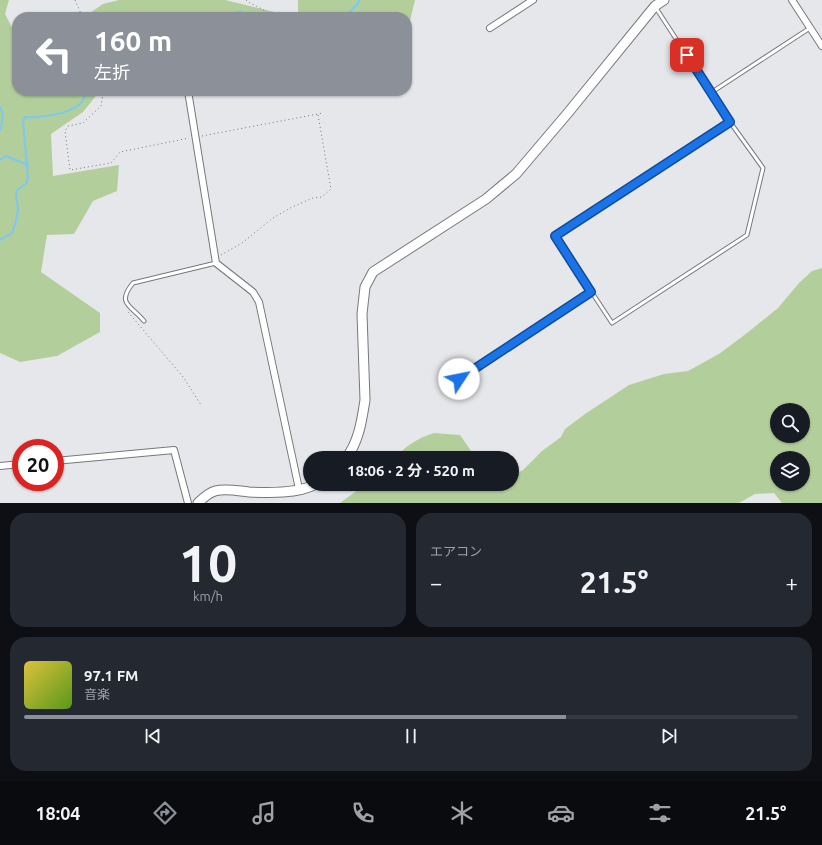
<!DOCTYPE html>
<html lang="ja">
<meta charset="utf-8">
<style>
body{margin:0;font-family:Ubuntu,"Noto Sans JP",sans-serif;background:#242831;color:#f1f3f6;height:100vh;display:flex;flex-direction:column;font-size:15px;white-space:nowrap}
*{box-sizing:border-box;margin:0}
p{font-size:13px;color:#9ea1a6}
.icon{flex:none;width:22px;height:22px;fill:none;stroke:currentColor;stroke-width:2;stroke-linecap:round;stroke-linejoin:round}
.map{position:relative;height:503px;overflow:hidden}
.drawer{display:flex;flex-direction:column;gap:10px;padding:10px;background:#0d0f14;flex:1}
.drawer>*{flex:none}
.guide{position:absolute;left:12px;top:12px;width:400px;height:84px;border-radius:16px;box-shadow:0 1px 3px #0004;background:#8c9099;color:#fff;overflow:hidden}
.controls{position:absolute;left:770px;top:403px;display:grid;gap:8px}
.controls a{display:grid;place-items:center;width:40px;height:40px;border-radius:50%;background:#171b24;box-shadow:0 1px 3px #0004;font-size:20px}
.speed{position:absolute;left:12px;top:439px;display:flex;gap:8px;font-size:20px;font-weight:700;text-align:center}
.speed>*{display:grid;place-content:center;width:52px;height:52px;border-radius:50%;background:#171b24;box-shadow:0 1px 3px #0004;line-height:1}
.speed .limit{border:6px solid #d22;background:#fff;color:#111}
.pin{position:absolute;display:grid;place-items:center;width:34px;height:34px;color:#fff;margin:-17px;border-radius:8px;box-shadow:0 2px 6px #0006}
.me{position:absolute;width:44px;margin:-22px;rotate:56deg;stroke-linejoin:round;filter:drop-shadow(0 0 3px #0008)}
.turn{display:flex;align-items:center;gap:14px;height:84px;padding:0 16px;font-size:18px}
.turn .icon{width:52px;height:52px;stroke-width:2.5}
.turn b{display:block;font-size:28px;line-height:34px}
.big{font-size:30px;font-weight:700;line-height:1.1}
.drawer .tile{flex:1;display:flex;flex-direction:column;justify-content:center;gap:6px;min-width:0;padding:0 14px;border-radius:16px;background:#242831}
.drawer .dial{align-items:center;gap:0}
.dial b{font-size:52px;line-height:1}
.song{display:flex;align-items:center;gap:12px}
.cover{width:48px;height:48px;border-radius:6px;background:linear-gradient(135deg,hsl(50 70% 55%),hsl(90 70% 35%))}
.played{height:4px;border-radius:2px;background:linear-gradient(90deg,#8c9099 70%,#363941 70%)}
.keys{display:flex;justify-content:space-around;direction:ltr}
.heat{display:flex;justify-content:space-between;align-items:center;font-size:22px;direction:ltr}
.drawer .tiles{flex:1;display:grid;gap:10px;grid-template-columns:1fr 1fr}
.tile:last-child{grid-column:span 2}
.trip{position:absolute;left:303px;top:451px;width:216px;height:40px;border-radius:20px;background:#171b24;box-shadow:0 1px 3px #0004;font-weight:700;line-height:40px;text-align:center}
.menu{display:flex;height:64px;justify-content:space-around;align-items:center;background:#090b0e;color:#9ea1a6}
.menu .icon{width:28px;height:28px}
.menu .on{color:#8c9099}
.menu b{font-size:18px;color:#f1f3f6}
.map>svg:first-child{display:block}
.green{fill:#b2cf9b;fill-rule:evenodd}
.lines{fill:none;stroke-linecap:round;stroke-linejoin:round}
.stream{stroke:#7cc8f3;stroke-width:2}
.lane-casing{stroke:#77787b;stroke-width:5}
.street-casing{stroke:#77787b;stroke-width:8}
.secondary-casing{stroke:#77787b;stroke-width:11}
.path{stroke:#757578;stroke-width:1;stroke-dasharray:1 3;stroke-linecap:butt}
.lane{stroke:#fff;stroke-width:3}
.street{stroke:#fff;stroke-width:6}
.secondary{stroke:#fff;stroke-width:9}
.route-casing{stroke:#114b97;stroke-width:10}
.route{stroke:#1a73e8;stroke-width:7}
</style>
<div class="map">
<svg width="822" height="503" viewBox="0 0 822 503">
<rect width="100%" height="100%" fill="#e6e7eb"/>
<!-- green -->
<path class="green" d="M0,0H9L5,14L17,37V91H100L83,112L51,134L53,176L119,165L117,191L93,201L74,234L47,235L41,272L100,313V332L57,356L20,362L0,353Z
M119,0H225L295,17H84L103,4Z
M298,0H415L409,25L407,27V17H298Z
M822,268V503H782L774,493L755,494L739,503H340L366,484H512V476L523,470L542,451L561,437L565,429L585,414L629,385L664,374L688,371L719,354L747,333L778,308L799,283L812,271ZM777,410H803V436H777ZM777,458H803V484H777Z
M434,433L460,435L476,458H395C405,446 418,438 434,433Z"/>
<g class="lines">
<!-- stream -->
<path class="stream" d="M217,17L241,11L247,17
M344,17L358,4L359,0
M0,107C4,114 3,122 0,130
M0,160L6,156L28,165
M0,240L12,233L16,221L18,209L16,195L17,190L26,184L28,178L23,121L25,117C40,118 75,114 83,100C85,98 85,94 86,91"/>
<defs>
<path id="lane" d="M712,92L810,28
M591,291L612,323L747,235L763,168L730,122
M144,321C131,305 116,304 133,283L216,263
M459,379L591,292L555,236L730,122L656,8"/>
<path id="street" d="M792,0L822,46
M490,28L533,0
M188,91L216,263L253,292L259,302L299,489
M55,461L174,450L188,503
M0,466L21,464"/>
<path id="secondary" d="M346,458C359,442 362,419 365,400L362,314L365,287L373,272L486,199L516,174L567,114L655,6L664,0
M198,503C203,498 208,493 215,491C226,488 238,491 249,492C268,493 298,494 316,484"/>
</defs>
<!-- lane casing -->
<use href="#lane" class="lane-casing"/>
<!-- street casing -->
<use href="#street" class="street-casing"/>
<!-- secondary casing -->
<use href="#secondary" class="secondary-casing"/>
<!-- path -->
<path class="path" d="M75,0L82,16
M246,0L248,2L264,10L272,17
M106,91L103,93L101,106L83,123L68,126L65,131L70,170L111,163L120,152L189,138
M202,136L323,113
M221,255L242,243L273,218L292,207L313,198L322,197L331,189L318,115
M128,312L184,378L201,405"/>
<!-- lane -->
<use href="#lane" class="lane"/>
<!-- street -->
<use href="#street" class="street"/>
<!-- secondary -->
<use href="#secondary" class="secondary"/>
</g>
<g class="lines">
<defs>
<path id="route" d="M459,379L591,292L555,236L730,122L687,55"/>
</defs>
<!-- route casing -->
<use href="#route" class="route-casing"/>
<!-- route -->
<use href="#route" class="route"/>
</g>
</svg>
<div class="controls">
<a><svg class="icon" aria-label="search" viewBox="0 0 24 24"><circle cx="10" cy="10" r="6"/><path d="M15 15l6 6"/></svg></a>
<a><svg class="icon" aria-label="layers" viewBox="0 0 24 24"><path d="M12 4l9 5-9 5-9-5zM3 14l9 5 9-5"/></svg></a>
</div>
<div class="speed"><div class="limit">20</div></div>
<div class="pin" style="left:687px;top:55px;background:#d93025"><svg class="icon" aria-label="arrive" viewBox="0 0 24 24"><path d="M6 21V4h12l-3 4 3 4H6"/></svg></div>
<svg class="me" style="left:459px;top:379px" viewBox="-20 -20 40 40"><circle r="19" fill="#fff"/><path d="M0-13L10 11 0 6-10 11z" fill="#1a73e8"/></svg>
<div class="trip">18:06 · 2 分 · 520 m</div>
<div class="guide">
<div class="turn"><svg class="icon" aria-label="left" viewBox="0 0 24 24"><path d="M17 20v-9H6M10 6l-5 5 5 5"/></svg><div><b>160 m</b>左折</div></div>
</div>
</div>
<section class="drawer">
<div class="tiles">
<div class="tile dial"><b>10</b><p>km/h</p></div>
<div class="tile"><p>エアコン</p>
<div class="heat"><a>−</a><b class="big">21.5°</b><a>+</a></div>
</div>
<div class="tile">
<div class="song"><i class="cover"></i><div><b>97.1 FM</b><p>音楽</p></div></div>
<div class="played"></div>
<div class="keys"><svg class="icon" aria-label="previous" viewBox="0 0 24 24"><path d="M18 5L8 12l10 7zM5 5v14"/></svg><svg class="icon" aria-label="pause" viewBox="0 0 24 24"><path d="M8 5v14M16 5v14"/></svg><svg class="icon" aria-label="next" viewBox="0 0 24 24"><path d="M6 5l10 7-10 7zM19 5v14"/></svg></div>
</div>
</div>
</section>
<nav class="menu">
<b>18:04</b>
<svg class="icon on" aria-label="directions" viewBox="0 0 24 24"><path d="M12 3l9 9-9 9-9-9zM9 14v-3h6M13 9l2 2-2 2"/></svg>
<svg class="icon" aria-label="music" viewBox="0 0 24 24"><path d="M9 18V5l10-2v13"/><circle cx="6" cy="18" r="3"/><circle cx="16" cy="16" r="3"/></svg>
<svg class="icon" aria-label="phone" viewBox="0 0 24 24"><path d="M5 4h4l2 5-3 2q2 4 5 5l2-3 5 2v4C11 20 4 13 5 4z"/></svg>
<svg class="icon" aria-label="climate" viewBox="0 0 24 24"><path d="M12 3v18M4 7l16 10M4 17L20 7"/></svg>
<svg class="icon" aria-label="car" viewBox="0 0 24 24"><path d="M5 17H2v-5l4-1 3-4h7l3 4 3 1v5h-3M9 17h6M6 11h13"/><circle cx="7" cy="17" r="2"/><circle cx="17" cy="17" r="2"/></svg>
<svg class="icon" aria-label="filters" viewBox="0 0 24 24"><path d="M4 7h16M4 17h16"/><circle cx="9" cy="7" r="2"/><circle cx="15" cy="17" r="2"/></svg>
<b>21.5°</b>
</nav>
